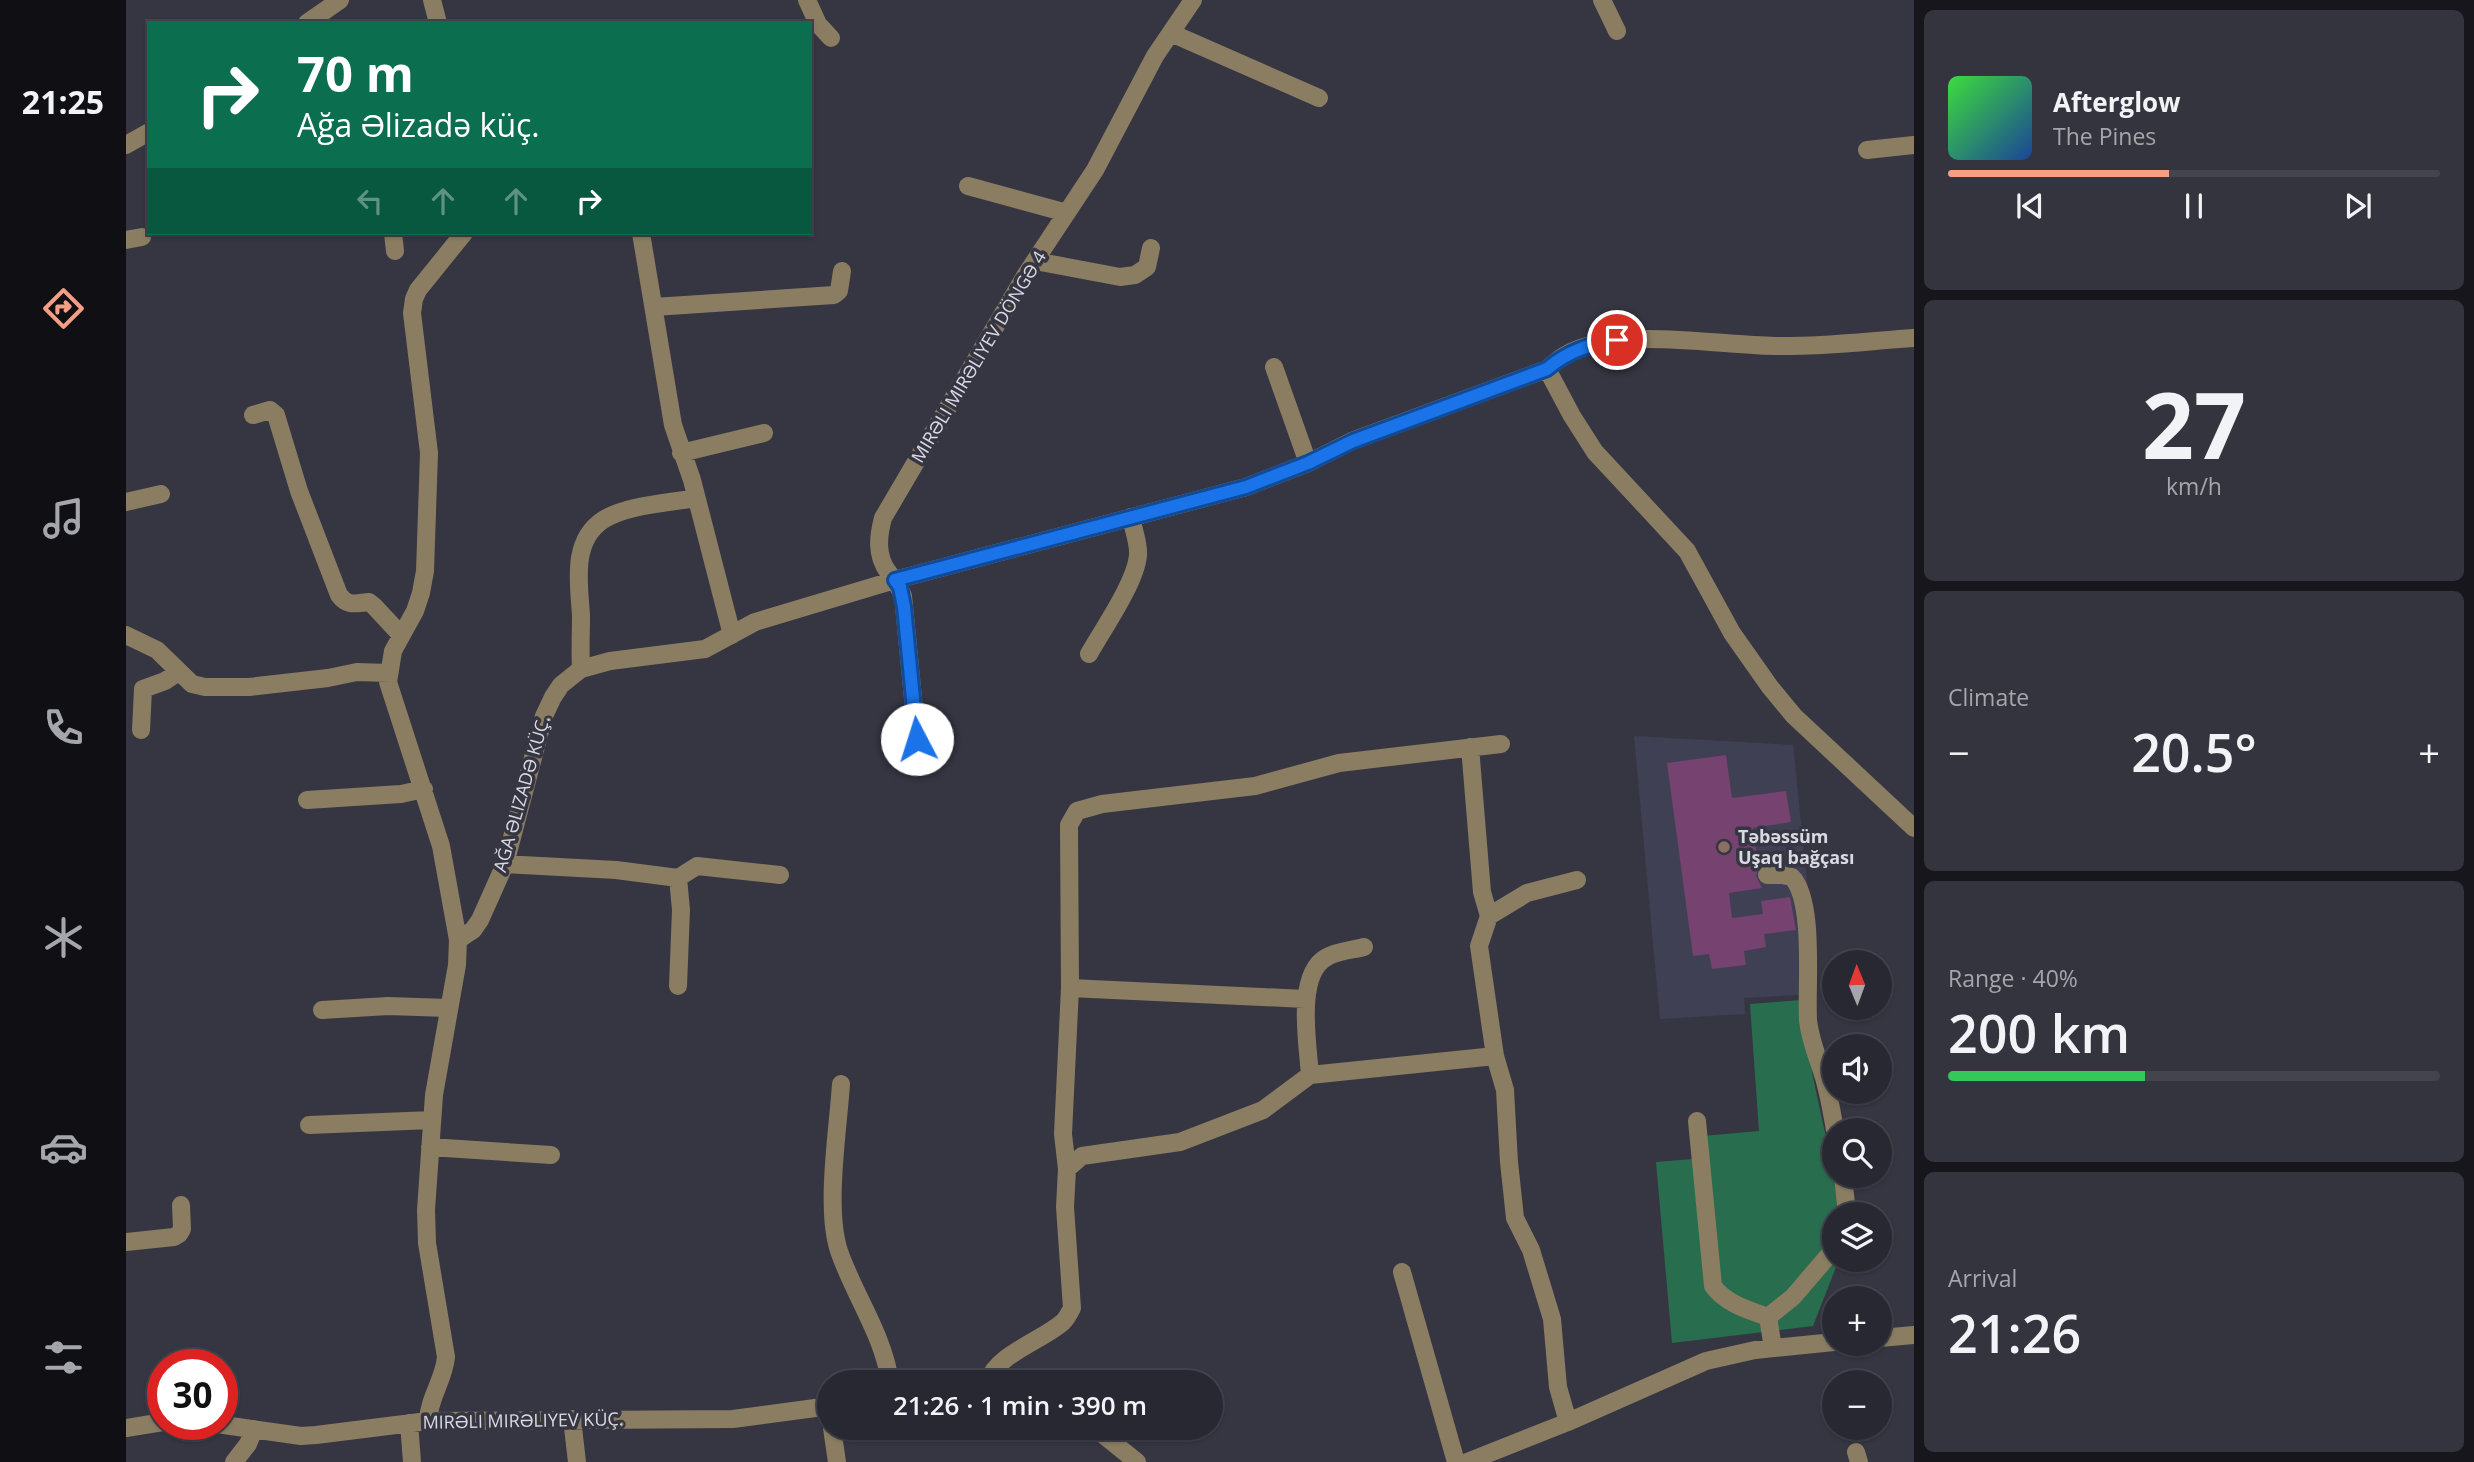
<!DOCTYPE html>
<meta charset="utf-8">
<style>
body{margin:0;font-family:"Open Sans",sans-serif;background:#34343e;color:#f1f3f6;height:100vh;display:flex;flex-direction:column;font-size:26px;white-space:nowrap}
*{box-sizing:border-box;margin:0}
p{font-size:23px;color:#a5a6ac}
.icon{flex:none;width:38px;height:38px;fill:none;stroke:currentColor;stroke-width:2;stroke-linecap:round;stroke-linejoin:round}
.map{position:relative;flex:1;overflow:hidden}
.panel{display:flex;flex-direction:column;gap:10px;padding:10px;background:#16161c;width:560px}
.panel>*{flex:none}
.banner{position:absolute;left:21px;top:21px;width:665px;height:214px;border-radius:0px;box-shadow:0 2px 5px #0004,0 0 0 2px #44444d;background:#0b6e4f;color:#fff;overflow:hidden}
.needle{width:46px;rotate:359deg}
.controls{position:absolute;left:1696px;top:950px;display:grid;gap:14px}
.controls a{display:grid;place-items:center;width:70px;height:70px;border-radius:50%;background:#282832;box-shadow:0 2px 5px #0004,0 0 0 2px #44444d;font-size:35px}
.speed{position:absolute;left:21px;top:1349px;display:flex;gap:14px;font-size:35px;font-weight:700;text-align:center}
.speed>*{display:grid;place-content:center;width:91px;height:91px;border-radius:50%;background:#282832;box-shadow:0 2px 5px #0004,0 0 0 2px #44444d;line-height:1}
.speed .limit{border:10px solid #d22;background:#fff;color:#111}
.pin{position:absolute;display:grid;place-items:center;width:60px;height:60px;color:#fff;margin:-30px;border:4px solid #fff;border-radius:50%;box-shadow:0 2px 7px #0007}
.me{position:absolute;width:77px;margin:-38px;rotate:355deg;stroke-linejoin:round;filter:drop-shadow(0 0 5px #0008)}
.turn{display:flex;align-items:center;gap:24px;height:147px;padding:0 35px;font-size:32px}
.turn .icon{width:91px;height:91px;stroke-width:2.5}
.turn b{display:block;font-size:49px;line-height:60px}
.lanes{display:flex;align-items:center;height:66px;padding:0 35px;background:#0003;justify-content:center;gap:35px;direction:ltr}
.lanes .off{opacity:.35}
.big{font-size:52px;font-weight:600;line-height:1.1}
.panel .widget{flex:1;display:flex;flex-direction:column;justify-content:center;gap:10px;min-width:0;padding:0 24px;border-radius:10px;background:#34343e}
.panel .dial{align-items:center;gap:0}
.dial b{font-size:91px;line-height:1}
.song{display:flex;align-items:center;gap:21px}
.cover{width:84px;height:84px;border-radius:10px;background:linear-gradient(135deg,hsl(120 70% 55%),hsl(220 70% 35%))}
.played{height:7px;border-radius:4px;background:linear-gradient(90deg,#f49e86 45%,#44444d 45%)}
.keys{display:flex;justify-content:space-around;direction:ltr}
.heat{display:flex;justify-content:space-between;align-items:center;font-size:38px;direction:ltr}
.charge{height:10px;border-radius:5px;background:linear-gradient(90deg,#34c759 40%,#44444d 0)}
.trip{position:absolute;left:691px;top:1370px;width:406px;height:70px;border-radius:35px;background:#282832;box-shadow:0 2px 5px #0004,0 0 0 2px #44444d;font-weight:600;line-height:70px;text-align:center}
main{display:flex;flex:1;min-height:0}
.menu{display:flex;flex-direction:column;width:126px;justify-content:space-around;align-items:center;background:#101014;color:#a5a6ac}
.menu .icon{width:49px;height:49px}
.menu .current{color:#f49e86}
.menu b{font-size:32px;color:#f1f3f6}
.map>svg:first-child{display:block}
.built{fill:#3f4053}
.green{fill:#286d4e}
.building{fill:#76426f}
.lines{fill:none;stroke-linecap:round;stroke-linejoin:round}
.minor{stroke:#8a7d62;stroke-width:18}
.route-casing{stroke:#114b97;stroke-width:18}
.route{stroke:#1a73e8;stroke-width:12}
.education-dot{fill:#8d6e63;stroke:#363643;stroke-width:2.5}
.labels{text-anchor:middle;stroke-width:7;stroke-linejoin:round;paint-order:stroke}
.street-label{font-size:18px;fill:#d9d9e2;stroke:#363643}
.poi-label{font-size:18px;font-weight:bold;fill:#d9d9e2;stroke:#363643;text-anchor:start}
</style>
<main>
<nav class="menu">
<b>21:25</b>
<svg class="icon current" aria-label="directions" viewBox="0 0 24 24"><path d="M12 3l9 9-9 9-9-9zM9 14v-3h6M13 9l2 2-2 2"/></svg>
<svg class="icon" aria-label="music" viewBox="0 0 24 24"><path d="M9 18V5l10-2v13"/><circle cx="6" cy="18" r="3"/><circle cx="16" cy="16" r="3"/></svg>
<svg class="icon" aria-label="phone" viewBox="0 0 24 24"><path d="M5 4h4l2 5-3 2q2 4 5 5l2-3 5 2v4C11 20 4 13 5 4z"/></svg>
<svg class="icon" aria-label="climate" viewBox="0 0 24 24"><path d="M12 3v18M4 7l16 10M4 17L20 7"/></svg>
<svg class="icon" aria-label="car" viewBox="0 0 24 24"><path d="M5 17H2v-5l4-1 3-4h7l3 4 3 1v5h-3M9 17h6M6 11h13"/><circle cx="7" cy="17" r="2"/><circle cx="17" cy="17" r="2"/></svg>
<svg class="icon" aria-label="filters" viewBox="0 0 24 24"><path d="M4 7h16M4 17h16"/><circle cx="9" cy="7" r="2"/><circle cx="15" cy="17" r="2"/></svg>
</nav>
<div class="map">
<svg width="1788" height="1462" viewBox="0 0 1788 1462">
<rect width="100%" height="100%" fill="#363643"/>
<!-- built -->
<path class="built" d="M1508,736L1667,745L1688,949L1690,994L1618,998L1619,1014L1534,1019Z"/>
<!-- green -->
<path class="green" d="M1676,1000C1681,1073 1705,1142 1714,1214H1708V1232L1696,1250L1712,1262L1687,1326L1546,1343L1530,1162L1579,1158L1577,1136L1633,1131L1624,1004Z"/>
<!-- building -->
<path class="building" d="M1600,755L1606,798L1660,791L1665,822L1627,828L1633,868L1630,876L1636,888L1603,893L1606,918L1637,914L1635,901L1664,897L1670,930L1638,934L1640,947L1618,951L1620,965L1586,969L1583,954L1567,956L1541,763Z"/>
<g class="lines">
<!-- minor -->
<path class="minor" d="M306,0L312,23
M681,0L692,24L705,38
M1476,0L1491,31
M181,23L214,0
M1045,33L1193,98
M0,145L23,132
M1741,150L1788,145
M842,186L941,213
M267,233L269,251
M515,233L547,425L566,480L606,635
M0,240L16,237
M909,261L994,277L1009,275L1021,267L1025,248
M528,307L708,295L713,291L716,271
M1148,367L1182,463
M1421,369L1446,416L1469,452L1561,551L1606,633L1644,687L1668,716L1788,828
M127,415L144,410L150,415L173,491L213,595C222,607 230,603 243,602L248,606L275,635
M555,453L638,433
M0,502L35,494
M0,635L31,650L66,684L79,687H123L202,678L231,672L263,673
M963,654C977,629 1010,582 1012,555C1013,543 1007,529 1005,517
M455,669C454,651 455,633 455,615C453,584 445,541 477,520C500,505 543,503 570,498
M15,730L17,689L39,681L52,672
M791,739L777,596C773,586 768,580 762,572C750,555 752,537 757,518L899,276L969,170L1029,56L1067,0
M1344,747L1356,892L1363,916L1353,946L1369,1056L1379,1090L1383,1162L1389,1218L1405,1250L1426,1319L1432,1387L1442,1422
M181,800L275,794L298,789
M379,864L490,870L552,878L571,866L654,875
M1641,875H1656L1666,877C1689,902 1680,986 1682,1020C1684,1040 1692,1058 1698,1078C1703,1095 1706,1113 1709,1130
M1363,916L1401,893L1451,880
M332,940L315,846L262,682L267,651L289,611L295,593L299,571L303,453L286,313L288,299L292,290L338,233
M552,986L555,910L552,878
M944,988L1179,999
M196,1010L262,1006L322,1008
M1184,1075C1182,1045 1169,974 1201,957C1211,951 1227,950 1238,947
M715,1084C712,1131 699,1208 713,1251C728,1295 758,1336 764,1382
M1571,1121L1587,1286C1600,1304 1623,1310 1642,1317
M183,1125L306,1120
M304,1147L425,1155
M941,1169L937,1134L944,988L943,825L951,811L976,804L1129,786L1213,763L1375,744
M1717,1176L1721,1214
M0,1242L48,1237L53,1234L56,1229L55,1205
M1276,1272L1330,1462
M1754,1338L1788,1335
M1647,1348L1642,1317L1667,1297L1708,1249
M862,1382C869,1355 917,1340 937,1322C941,1318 944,1312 946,1308L939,1207L941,1169L956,1156L1054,1142L1137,1110L1184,1075L1369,1056
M446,1419L451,1462
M302,1421C303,1397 318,1380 320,1357L301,1243L300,1210L308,1095L331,965L332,940L347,930L354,920L379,864L418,716L427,697L435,685L455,669L484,661L579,649L629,622L769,580L1120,487L1182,463L1226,441L1421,369C1431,361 1440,353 1452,349C1505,329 1591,345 1649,346C1695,347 1742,341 1788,338
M283,1423L286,1462
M91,1424L175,1436L190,1435L302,1421L607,1419L704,1406
M0,1428L37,1422
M706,1428L711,1462
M969,1428L1011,1462
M1730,1452L1733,1462
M108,1462L122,1444L128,1429
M1341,1462L1442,1422L1580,1361L1629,1350L1708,1342"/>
</g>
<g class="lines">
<defs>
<path id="route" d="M791,739L778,607L774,587L769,580L1120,487L1182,463L1227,441L1421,369C1442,351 1464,344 1491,340"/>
</defs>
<!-- route casing -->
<use href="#route" class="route-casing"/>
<!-- route -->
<use href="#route" class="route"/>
</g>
<!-- markers -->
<circle class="education-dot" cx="1598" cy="847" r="7"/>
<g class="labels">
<!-- street labels -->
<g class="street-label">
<text transform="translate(853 357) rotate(-59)" y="6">MIRƏLI MIRƏLIYEV DÖNGƏ 4</text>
<text transform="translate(396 794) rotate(-74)" y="6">AĞA ƏLIZADƏ KÜÇ.</text>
<text transform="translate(397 1421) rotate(-1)" y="6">MIRƏLI MIRƏLIYEV KÜÇ.</text>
</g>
<!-- poi labels -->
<g class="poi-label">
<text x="1612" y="843">Təbəssüm<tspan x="1612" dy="21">Uşaq bağçası</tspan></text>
</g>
</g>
</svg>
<div class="controls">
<a><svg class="needle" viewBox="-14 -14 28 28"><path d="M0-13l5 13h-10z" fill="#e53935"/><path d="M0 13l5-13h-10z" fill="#a5a6ac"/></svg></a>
<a><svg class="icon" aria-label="sound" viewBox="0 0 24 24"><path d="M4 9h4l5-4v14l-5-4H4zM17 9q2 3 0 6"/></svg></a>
<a><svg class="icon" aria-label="search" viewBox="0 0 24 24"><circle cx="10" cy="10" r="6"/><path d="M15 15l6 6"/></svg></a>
<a><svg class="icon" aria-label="layers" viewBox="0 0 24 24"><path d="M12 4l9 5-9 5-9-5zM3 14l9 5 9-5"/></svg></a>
<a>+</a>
<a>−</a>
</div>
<div class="speed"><div class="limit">30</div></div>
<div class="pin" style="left:1491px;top:340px;background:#d93025"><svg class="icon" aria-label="arrive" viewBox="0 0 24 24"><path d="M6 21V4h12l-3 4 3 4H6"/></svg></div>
<svg class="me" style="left:791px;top:739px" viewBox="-20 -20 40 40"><circle r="19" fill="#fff"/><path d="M0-13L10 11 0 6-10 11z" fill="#1a73e8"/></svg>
<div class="trip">21:26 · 1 min · 390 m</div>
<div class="banner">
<div class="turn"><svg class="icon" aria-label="right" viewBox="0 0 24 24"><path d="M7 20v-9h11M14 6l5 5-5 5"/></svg><div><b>70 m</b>Ağa Əlizadə küç.</div></div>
<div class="lanes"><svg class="icon off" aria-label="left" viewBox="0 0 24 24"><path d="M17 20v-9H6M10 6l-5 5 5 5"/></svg><svg class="icon off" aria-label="ahead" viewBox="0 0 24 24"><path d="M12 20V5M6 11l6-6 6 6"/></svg><svg class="icon off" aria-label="ahead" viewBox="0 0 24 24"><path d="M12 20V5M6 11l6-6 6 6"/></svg><svg class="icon" aria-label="right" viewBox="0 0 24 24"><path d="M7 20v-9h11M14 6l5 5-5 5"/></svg></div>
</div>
</div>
<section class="panel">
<div class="widget">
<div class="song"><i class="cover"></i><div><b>Afterglow</b><p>The Pines</p></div></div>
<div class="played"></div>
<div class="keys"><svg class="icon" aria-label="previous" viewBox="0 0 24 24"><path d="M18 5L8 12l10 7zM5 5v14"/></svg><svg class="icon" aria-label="pause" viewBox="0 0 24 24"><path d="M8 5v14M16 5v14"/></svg><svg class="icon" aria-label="next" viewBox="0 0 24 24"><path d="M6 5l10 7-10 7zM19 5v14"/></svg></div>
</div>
<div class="widget dial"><b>27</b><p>km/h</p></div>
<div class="widget"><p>Climate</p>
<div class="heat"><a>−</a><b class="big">20.5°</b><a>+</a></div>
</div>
<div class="widget"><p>Range · 40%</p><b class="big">200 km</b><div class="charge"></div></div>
<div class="widget"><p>Arrival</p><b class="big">21:26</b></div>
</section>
</main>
